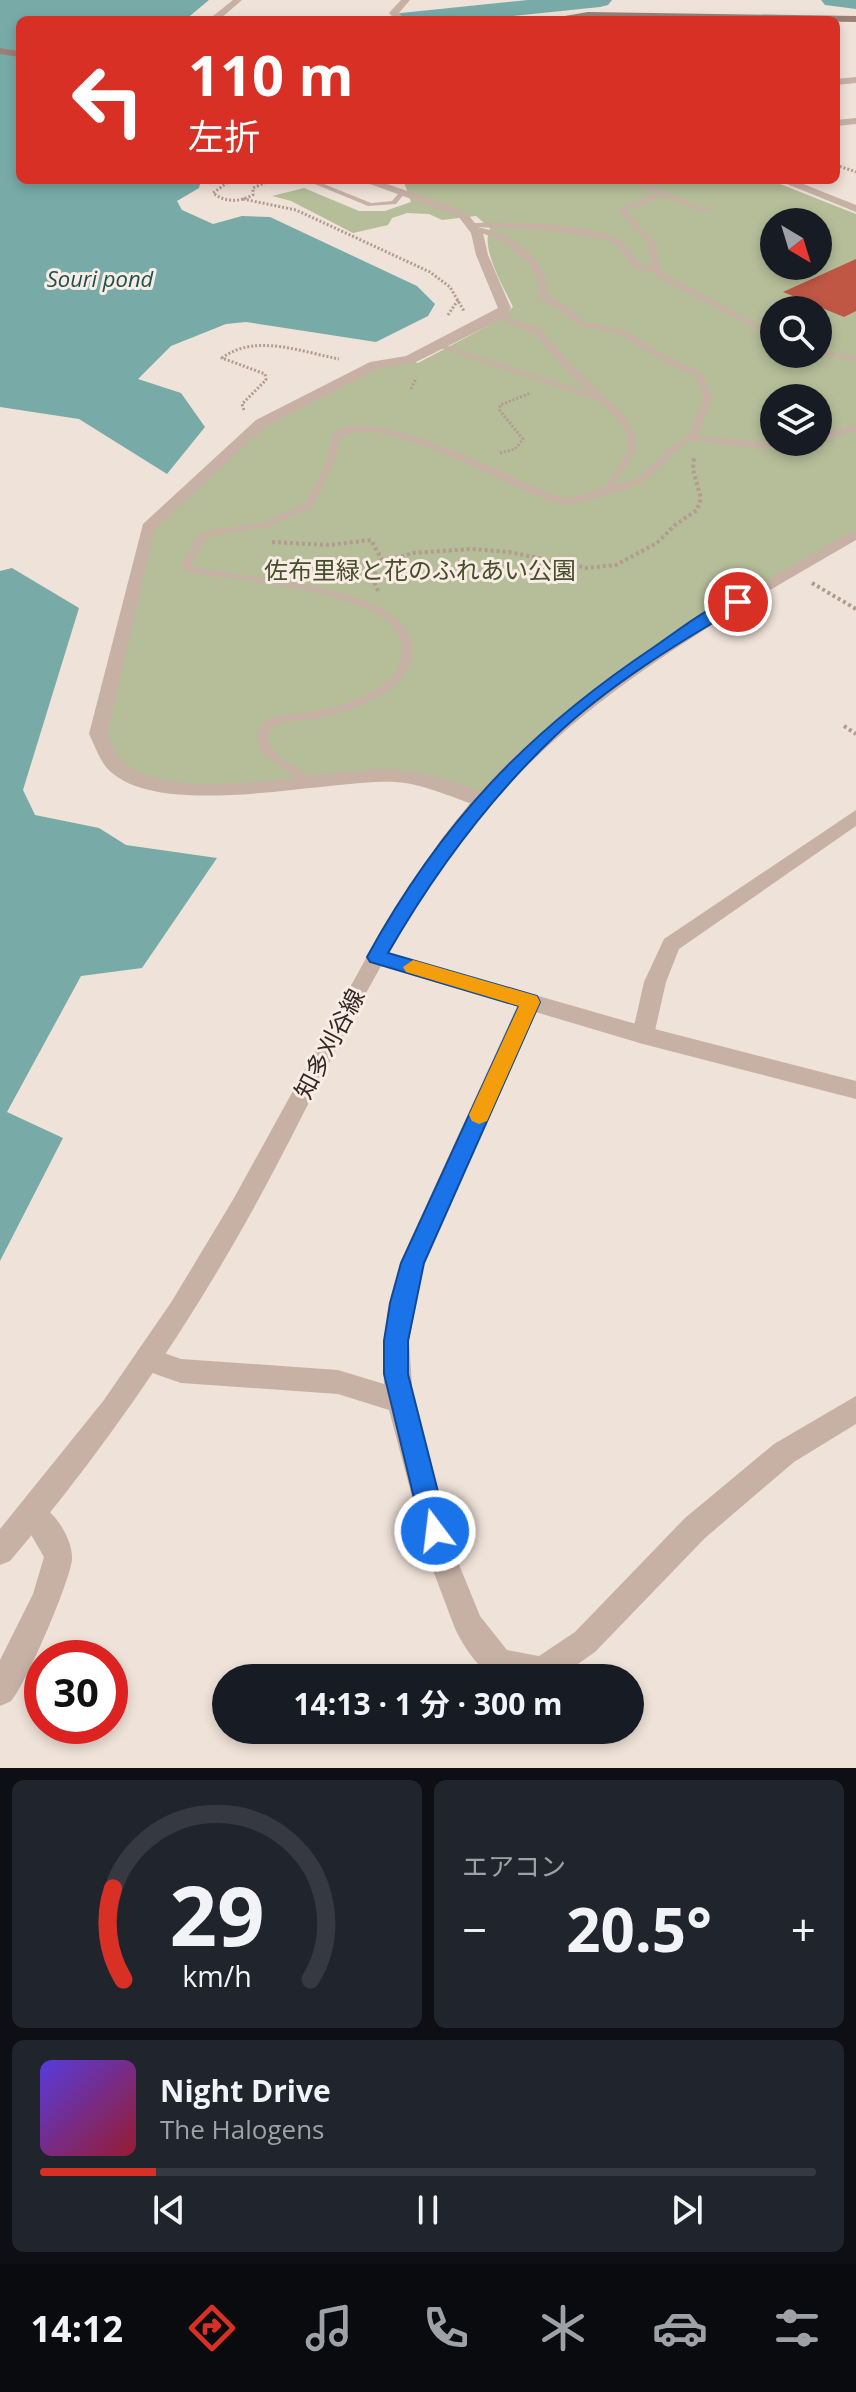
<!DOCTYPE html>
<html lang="ja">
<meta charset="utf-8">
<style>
body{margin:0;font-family:"Open Sans","Noto Sans JP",sans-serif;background:#20242c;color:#f1f3f6;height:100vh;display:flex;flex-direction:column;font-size:30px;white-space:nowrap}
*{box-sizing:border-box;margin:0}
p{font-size:26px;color:#9ea1a6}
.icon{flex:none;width:44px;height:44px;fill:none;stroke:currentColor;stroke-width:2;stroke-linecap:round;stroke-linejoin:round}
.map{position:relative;height:1768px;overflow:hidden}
.details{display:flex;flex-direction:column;gap:12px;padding:12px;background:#0d0f14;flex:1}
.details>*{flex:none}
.banner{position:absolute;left:16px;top:16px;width:824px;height:168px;border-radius:12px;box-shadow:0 4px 12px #0003;background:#d93025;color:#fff;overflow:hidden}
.needle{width:52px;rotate:142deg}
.controls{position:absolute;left:760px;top:208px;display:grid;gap:16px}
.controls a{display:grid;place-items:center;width:72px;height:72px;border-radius:50%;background:#171b24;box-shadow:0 4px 12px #0003;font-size:40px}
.speed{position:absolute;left:24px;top:1640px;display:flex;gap:16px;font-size:40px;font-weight:700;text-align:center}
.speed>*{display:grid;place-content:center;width:104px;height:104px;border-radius:50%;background:#171b24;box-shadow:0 4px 12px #0003;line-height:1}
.speed .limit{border:12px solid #d22;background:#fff;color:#111}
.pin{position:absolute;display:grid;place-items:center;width:68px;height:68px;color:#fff;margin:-34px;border:4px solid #fff;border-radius:50%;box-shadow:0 2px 8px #0007}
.me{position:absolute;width:88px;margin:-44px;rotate:345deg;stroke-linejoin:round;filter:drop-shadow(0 0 6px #0008)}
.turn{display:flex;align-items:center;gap:28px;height:168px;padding:0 40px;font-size:36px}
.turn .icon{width:104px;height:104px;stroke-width:2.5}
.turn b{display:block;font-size:56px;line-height:68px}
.big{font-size:60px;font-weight:700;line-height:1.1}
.details .tile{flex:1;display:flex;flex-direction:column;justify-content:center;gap:12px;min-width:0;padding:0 28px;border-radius:12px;background:#20242c}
.details .dial{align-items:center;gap:0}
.dial svg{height:208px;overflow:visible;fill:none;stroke:#363941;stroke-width:7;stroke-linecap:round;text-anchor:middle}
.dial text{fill:#f1f3f6;stroke:none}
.song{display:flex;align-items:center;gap:24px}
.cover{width:96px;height:96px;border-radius:12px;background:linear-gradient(135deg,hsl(250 70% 55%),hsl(350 70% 35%))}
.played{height:8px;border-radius:4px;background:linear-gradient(90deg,#d93025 15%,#363941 15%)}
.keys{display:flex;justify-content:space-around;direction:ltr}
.heat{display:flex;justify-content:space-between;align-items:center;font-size:44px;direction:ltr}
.details .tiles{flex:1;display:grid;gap:12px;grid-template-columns:1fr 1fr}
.tile:last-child{grid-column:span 2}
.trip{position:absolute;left:212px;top:1664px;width:432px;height:80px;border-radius:40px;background:#171b24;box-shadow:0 4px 12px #0003;font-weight:700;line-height:80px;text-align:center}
.tab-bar{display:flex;height:128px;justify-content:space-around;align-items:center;background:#090b0e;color:#9ea1a6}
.tab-bar .icon{width:56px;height:56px}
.tab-bar .active{color:#d93025}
.tab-bar b{font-size:36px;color:#f1f3f6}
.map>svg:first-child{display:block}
.green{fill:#b5bd99;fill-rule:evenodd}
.water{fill:#78aba8}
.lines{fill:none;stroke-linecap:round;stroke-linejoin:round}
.river{fill:#78aba8;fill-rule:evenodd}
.building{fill:#c05745}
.path-far1{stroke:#b29b8f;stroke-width:3;stroke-dasharray:2 2;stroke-linecap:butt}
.path{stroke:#b29b8f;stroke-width:4;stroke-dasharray:3 3;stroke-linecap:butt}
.service{fill:#c7b1a5;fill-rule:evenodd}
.minor{fill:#c7b1a5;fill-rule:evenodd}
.tertiary{fill:#c7b1a5;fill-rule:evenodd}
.secondary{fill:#9a8076;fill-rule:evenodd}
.route{fill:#1a73e8;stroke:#114b97;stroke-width:2}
.slow{fill:#f59e0b}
.labels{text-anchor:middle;stroke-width:6;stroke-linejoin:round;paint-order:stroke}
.far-water-label{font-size:22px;font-style:italic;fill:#1e5250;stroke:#f8ece4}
.park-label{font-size:24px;fill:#464f2b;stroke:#f8ece4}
.street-label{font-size:24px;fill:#332826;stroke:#f8ece4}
</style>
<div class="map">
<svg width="856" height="1768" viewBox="0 0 856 1768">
<rect width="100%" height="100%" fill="#efe2d8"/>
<!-- green -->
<path class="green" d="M400,180H770L856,214V534L603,688L483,801L395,776L194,790L142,780L101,746L148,527L261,423L375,365L409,360L418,363L499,320L513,307C504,287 480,249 490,228L476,216L442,220L429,214L407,213L392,218L388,225L353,233L291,201L272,196L304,188L359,211H385L411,202L404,182ZM774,222H818V266H774ZM774,310H818V354H774ZM774,398H818V442H774Z"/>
<!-- water -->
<path class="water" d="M0,0H209L185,20H20V180H201L199,188L177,201L182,210L213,224L242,216L270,217L417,286L435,304L428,316L376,342L246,322L226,324L171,346L138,379L181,393L205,427L167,474L79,419L0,407Z
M12,568L79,608L23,790L35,815L99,828L126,845L217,858L142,968L81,976L7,1112L63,1138L0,1261V571Z"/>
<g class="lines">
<!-- river -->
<path class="river" d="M528,0H612L608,5L600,7L474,20H389L392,15L401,13Z
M821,0H856V9L825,5Z"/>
</g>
<!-- building -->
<path class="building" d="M856,259V311L844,317L783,292Z"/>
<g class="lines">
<!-- path-far1 -->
<path class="path-far1" d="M836,165L856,172
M231,180L213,193C226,203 239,202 253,195V188L271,180
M243,199L296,210L430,272L450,287L464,311
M448,315L458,300
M411,389L416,378
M244,410L242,404L266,380L265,374L222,358C255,333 302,352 339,359
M500,453L515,449L523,439L500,411V405L531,393
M693,460L694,456"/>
<!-- path -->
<path class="path" d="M272,542L329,545L371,540L382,560
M812,583L856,609
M378,591L373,579L379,562L413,553L471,549L509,552L587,568L616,565L657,543L675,525L697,510L701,498L693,470L694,458
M844,726L856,734"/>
<!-- service -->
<path class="service" d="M305,180H314L371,203L392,201L399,193L404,194L396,204L368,206Z
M627,180H636L702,208L714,206V208L702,212L662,196L625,211L654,241L659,264L664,274L774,333V338L658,277L656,273L634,268L618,246L603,239L547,230L475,227C502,230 536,250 545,277C547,283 546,290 547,296L568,307L584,322L625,331L673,360L701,372L712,399L697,436L779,444L807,442C782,456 746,446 718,443C711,443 701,439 694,441C677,444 658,472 642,482C635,487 583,502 573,504C567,504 561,504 555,502C512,489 376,408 340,438L333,464L312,508L267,527L213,535L204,540L191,566C236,579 424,583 412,656C409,672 398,685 384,693C364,706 339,714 316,719C300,721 282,719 269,730C263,755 295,763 309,777L311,783L309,786H301C293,768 266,764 258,744C255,736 258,727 264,722C277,713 297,714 312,712C338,709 391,691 400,664C405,648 400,630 387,620C356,596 279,585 240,579C222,576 197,577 181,567L197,536L211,530L262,523L305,504C314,487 326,468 330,448C331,442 331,435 336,432C378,404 516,482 561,498H571L604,488C609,480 626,458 628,450C632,430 612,413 599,401L432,345L439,343L591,393L564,368L535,334L496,317V313H499L541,330L570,364L626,418L635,436L636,450L614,485L634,480L659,460L667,449L688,437L704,399L695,375L667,363L619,334L578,325L562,311L540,299L537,277L528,262L501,240L470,229L474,227L470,225L474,223C510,222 588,223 619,240C629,246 632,257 640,264L653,268L647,242L618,210L656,193Z
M818,349L856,357V361L818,353Z
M856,425V431L818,441V435Z"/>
<!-- minor -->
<path class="minor" d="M233,0H242L219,20H208Z
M401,0H410L399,13L406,20H396L389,13Z
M856,77V83L836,85V79Z
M856,118V124L836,126V120Z
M359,180H376L466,212L483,233L488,255L511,308L504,318L414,363L378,369L266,426L155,529L107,734C111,742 116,755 122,761C176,809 325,766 395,770C427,771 460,783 490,796L492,801L483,807C453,799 427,784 395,782C327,779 154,823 106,767C99,758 94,744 89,734L143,524L256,420L370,362L406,356L498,308L476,255L471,233L458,216Z
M777,180H793L856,205V212Z
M856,810V826L679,949L666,982L654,1035L651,1041L643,1044L635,1041L632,1035L644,982L664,939Z
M530,994L538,996L541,1002L424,1263L409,1341L413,1401L456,1557L480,1616L507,1650L539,1656L575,1632L685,1518L774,1444L856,1396V1424L794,1462L705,1538L595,1652L558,1678H497C479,1671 461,1643 454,1626L428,1557L389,1410L338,1394L181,1383L138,1368L134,1359L138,1350L147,1347L181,1359L338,1370L384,1384L383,1341L400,1263L519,1002L522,996Z
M33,1500C52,1508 73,1537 72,1559C71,1579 25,1687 11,1701C10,1702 2,1705 0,1706V1660L33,1594L44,1557L19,1514L23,1504Z"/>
<!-- tertiary -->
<path class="tertiary" d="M856,529V540C742,606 625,671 530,763C473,818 428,884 389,953L643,1026L856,1081V1099L643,1044L381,966C335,1047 296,1132 251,1213C182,1337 102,1453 10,1561L0,1565V1529L104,1400L172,1301L234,1198L386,922L443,837L475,797L515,755L604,682L700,618Z"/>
<!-- secondary -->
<path class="secondary" d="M588,12L856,16V22L588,18L541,20Z
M0,48L20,51V57L0,54Z"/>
</g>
<!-- route -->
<path class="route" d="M738,597L743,599V605C678,643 610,684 554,737C487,801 434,873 388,953L537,996L540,1002L424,1263L408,1341V1374L448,1531L444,1540L435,1544L426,1540L422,1531L384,1374V1341L390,1303L401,1263L519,1006L370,962L367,957C441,822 527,732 654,647C679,630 709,605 738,597Z"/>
<!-- slow -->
<path class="slow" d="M413,960L537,996L540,1002L487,1121L479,1124L472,1121L469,1115L519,1006L406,972L403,967Z"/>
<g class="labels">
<!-- far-water labels -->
<g class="far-water-label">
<text x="100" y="287">Souri pond</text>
</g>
<!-- park labels -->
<g class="park-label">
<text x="420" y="579">佐布里緑と花のふれあい公園</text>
</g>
<!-- street labels -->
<g class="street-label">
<text transform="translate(330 1044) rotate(-62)" y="8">知多刈谷線</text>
</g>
</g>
</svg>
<div class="controls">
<a><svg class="needle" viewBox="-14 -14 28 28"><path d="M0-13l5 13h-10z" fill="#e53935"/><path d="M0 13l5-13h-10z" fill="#9ea1a6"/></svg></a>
<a><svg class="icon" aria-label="search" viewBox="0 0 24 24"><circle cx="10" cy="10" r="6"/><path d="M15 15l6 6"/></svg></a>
<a><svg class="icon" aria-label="layers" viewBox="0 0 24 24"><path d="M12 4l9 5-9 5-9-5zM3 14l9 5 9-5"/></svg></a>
</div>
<div class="speed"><div class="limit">30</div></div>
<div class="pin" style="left:738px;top:602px;background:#d93025"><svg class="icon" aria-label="arrive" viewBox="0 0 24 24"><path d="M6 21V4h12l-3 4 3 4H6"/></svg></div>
<svg class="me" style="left:435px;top:1531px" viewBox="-20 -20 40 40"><circle r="17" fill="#1a73e8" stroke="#fff" stroke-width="3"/><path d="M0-11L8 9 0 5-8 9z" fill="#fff"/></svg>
<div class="trip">14:13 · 1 分 · 300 m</div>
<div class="banner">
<div class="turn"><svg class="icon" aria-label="left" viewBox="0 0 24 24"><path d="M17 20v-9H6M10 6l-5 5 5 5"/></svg><div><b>110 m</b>左折</div></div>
</div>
</div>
<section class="details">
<div class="tiles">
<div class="tile dial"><svg viewBox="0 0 100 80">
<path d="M14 69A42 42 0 1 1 86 69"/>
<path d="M14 69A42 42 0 0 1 10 34" stroke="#d93025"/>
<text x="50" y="56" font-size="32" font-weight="700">29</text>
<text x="50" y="72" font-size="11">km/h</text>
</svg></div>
<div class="tile"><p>エアコン</p>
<div class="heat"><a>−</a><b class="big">20.5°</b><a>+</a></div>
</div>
<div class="tile">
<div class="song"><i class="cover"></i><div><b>Night Drive</b><p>The Halogens</p></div></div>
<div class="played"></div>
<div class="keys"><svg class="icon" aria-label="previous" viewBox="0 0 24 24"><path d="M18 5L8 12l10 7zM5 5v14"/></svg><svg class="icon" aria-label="pause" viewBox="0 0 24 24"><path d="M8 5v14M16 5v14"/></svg><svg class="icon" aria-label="next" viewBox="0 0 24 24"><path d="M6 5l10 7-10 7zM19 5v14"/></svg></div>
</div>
</div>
</section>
<nav class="tab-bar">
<b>14:12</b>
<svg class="icon active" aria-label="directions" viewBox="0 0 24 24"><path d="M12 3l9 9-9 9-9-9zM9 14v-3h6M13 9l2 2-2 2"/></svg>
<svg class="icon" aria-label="music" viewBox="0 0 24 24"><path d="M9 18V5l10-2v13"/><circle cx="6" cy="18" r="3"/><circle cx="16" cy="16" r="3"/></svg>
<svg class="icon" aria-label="phone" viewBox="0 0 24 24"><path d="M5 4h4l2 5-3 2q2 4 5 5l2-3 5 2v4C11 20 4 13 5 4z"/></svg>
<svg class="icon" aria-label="climate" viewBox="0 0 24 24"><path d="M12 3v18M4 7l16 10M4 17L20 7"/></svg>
<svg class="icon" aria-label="car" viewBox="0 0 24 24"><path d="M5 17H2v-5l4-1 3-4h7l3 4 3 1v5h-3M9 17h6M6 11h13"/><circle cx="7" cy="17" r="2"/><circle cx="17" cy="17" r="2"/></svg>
<svg class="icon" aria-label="filters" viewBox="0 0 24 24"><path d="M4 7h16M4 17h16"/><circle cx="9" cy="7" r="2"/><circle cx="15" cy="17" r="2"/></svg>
</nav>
